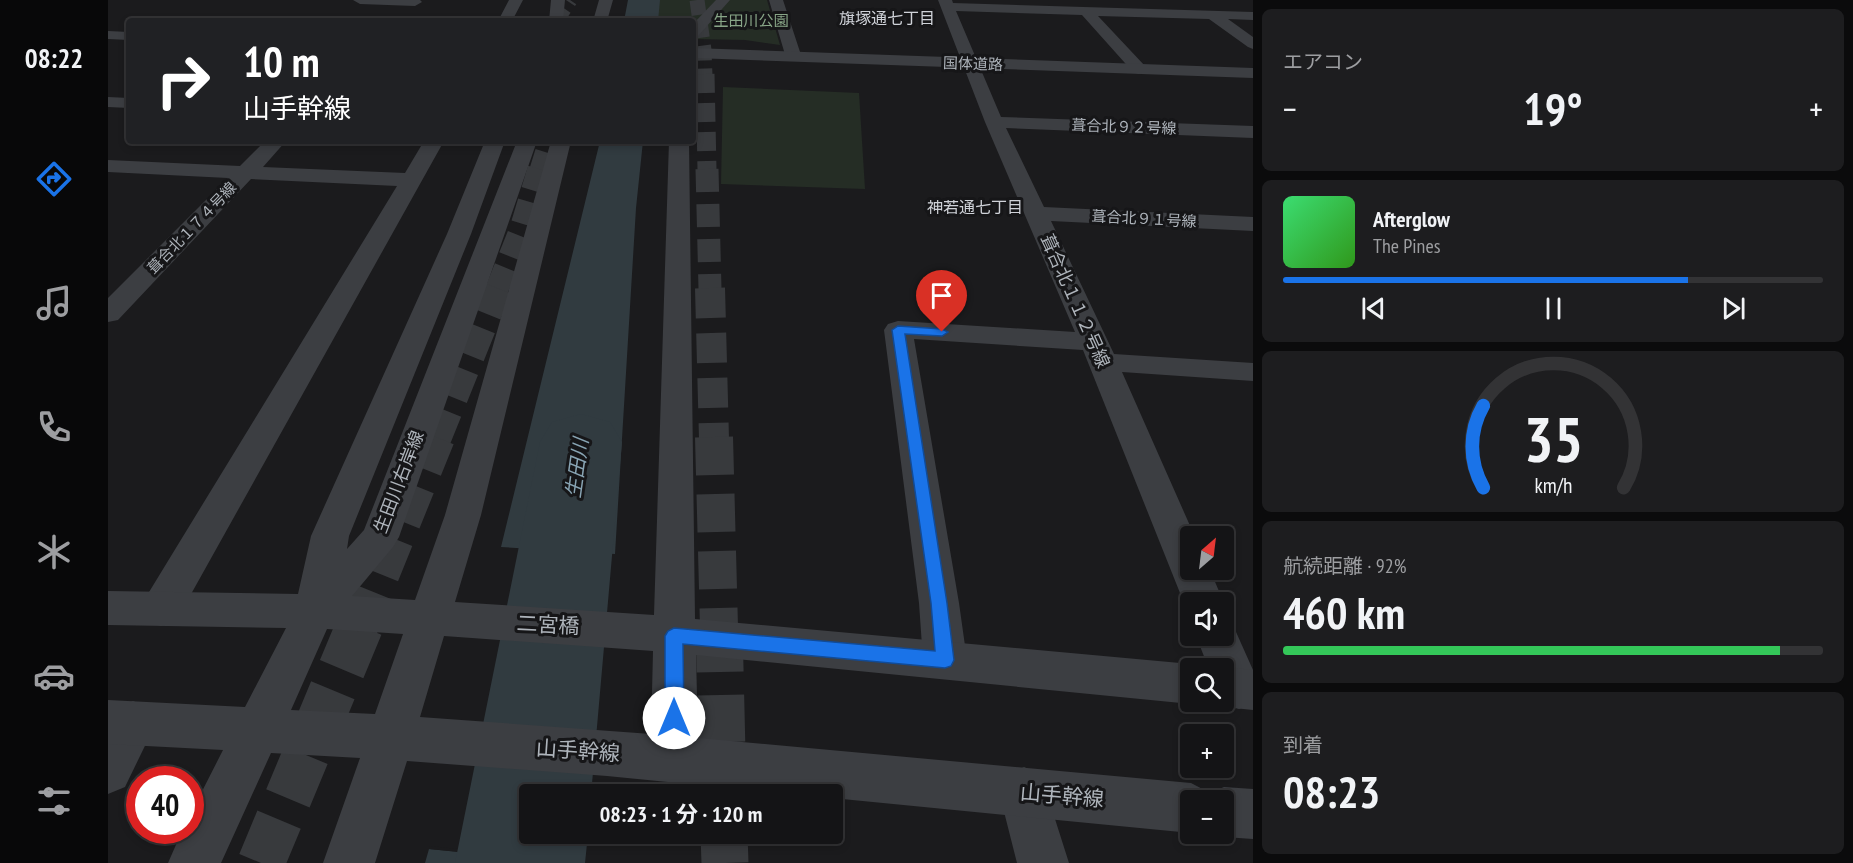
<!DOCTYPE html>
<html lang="ja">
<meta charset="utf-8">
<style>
body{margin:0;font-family:"PT Sans Narrow","Noto Sans JP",sans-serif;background:#1d1d1f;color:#f1f3f6;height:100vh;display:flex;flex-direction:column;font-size:22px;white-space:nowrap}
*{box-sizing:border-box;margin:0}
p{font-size:20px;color:#9d9ea1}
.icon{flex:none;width:33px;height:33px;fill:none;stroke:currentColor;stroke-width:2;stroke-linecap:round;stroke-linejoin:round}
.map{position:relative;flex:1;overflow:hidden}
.panel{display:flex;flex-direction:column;gap:9px;padding:9px;background:#0b0b0c;width:600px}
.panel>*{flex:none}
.top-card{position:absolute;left:18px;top:18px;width:570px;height:126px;border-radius:6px;box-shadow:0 3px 9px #0003,0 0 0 2px #333335;background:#202124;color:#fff;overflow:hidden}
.needle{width:39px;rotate:28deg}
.buttons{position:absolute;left:1072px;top:526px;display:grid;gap:12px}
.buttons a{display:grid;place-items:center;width:54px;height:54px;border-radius:6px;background:#141416;box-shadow:0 3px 9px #0003,0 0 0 2px #333335;font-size:30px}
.speed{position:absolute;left:18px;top:766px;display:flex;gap:12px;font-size:30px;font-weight:700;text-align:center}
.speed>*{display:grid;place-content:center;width:78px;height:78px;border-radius:50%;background:#141416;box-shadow:0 3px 9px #0003,0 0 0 2px #333335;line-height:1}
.speed .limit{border:9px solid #d22;background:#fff;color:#111}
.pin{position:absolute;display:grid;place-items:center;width:51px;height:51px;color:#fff;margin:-62px -26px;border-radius:50% 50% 50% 0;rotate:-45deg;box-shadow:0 0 6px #0007}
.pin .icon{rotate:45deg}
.me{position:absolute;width:66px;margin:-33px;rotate:0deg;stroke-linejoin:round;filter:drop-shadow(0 0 4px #0008)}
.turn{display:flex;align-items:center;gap:21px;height:126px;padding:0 18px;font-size:27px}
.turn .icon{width:78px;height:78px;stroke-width:2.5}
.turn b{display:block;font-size:42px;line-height:51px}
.big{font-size:45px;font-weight:700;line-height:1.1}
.panel .card{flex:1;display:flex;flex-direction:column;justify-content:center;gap:9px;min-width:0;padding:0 21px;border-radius:9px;background:#1d1d1f}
.panel .dial{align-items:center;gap:0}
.dial svg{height:156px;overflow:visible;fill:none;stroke:#333335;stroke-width:7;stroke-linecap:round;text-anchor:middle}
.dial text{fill:#f1f3f6;stroke:none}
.song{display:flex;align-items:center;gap:18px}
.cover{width:72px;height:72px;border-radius:9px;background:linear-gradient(135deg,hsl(140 70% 55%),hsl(110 70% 35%))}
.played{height:6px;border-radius:3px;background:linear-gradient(90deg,#1a73e8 75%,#333335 75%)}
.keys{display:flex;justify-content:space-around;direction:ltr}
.heat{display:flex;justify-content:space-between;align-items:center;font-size:33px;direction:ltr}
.charge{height:9px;border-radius:4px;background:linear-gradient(90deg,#34c759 92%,#333335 0)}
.trip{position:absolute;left:411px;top:784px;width:324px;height:60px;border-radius:6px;background:#141416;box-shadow:0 3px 9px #0003,0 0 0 2px #333335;font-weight:700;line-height:60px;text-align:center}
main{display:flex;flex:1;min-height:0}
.tabs{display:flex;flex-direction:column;width:108px;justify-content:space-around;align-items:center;background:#080809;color:#9d9ea1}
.tabs .icon{width:42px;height:42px}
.tabs .current{color:#1a73e8}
.tabs b{font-size:27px;color:#f1f3f6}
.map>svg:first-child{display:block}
.green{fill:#252d25}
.water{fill:#313b40}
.pier{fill:#1b1b1d}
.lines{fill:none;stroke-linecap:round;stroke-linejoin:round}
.river{fill:#313b40;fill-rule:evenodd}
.tertiary-tunnel-far5{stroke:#383a3d;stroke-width:15;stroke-dasharray:15 8;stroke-linecap:butt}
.tertiary-tunnel-far4{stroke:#383a3d;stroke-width:19;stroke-dasharray:19 10;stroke-linecap:butt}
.tertiary-tunnel-far3{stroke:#383a3d;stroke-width:23;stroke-dasharray:23 12;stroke-linecap:butt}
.tertiary-tunnel-far2{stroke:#383a3d;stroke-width:30;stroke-dasharray:30 15;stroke-linecap:butt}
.tertiary-tunnel-far1{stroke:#383a3d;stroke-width:38;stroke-dasharray:38 19;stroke-linecap:butt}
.tertiary-tunnel{stroke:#383a3d;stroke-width:47;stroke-dasharray:47 23;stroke-linecap:butt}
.minor{fill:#3c3e42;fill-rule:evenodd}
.tertiary{fill:#3c3e42;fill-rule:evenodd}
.route{fill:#1a73e8;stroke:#114b97;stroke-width:1.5}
.labels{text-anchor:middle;stroke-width:6;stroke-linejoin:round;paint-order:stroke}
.far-park-label{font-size:15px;fill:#88a587;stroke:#161618}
.far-street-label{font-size:15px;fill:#aeb4bb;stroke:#161618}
.far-neighbourhood-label{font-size:16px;fill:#cfd2d8;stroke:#161618}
.street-label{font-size:18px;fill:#aeb4bb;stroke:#161618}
.water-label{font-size:20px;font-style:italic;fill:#88a4b3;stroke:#161618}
.near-street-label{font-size:21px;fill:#aeb4bb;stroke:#161618}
</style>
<main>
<nav class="tabs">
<b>08:22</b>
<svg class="icon current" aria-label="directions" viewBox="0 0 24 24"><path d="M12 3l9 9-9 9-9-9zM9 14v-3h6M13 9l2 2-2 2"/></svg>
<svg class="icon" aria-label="music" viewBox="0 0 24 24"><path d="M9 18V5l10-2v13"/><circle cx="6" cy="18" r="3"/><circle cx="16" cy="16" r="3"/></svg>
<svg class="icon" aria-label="phone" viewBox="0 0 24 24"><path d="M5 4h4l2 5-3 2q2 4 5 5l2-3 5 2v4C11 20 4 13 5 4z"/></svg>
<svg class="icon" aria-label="climate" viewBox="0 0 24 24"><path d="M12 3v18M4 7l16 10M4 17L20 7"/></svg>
<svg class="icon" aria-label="car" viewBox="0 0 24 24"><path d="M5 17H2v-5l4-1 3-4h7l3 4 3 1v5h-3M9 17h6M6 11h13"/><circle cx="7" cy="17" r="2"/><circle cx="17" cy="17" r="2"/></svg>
<svg class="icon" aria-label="filters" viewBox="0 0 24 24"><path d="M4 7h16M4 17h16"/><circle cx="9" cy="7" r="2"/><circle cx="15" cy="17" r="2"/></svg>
</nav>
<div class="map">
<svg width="1145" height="863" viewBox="0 0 1145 863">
<rect width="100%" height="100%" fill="#1b1b1d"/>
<!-- green -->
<path class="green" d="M549,0H659L672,45L637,40L585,39V21H547Z
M615,87L751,93L757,189L613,184Z"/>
<!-- water -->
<path class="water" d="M492,141H535L528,208L507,554L393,547Z
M321,849L462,863H317Z"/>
<!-- pier -->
<path class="pier" d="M321,846L462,860L465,863L321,849Z"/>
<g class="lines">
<!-- river -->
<path class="river" d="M520,0H552L550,21H516Z
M473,414L502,422L514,442L483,795H422V834H480L477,863H347L432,442L444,422Z"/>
<!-- tertiary-tunnel-far5 -->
<path class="tertiary-tunnel-far5" d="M589,0L596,50L597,76
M448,21L462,0"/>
<!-- tertiary-tunnel-far4 -->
<path class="tertiary-tunnel-far4" d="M597,74L599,170
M431,170L440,141"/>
<!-- tertiary-tunnel-far3 -->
<path class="tertiary-tunnel-far3" d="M599,169L602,289
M389,289L413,229L431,169"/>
<!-- tertiary-tunnel-far2 -->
<path class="tertiary-tunnel-far2" d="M602,288L606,439
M328,439L389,288"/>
<!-- tertiary-tunnel-far1 -->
<path class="tertiary-tunnel-far1" d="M606,437L611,627
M251,627L328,437"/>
<!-- tertiary-tunnel -->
<path class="tertiary-tunnel" d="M611,625L615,795
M616,834L617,863
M153,863L252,625"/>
<!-- minor -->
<path class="minor" d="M245,0H312L314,2L307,6L252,4Z
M401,0H415L404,21H390Z
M661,0H675L694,58L692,61H680L678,58Z
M830,0H844L845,3L1145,12V20L1120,19L1145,37V49L1140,47L1101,19L990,16L1037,66L1039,69L1031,74L1025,72L974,15L848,11L893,117L1145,126V138L898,128L936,207L1145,217V231L943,221L1006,354L1145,363V381L1014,372L1087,537H1083V570H1102L1116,603H1083V615L1076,603L975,350L806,339L851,603L859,660L852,674L837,679L822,674L815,660L811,603L776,330L780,324L790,321L967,332L877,122Z
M0,97L21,98V108L0,107Z
M157,141H178L155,167L297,173L316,141H336L68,621L53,626L38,621L32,609L38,597L289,186L143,179L10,320L0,322V298L120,178L0,172V160L132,166Z
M1116,620L1124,623L1145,670V704L1131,709L1115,703L1116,669H1101L1088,636H1116Z
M25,701L41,708L48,723L17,787L0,794V723L9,708Z
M916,767L933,775L961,863H909L891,792L899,775Z"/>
<!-- tertiary -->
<path class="tertiary" d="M443,0H457L455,21H441Z
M491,0H505L499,21H485Z
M608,0H622L590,36L585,37V24Z
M0,31L21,32V40L0,39Z
M585,48L1145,68V78L585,58Z
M377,141H397L363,234L241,536L239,549L256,530L409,141H429L291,537L285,547L244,596L307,600L337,515L443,141H463L373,515L347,602L546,615L561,141H581L587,619L1083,664L1097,669H1083V702H1089L1083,704L588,655L590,738L1083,783L1102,793L1116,787L1145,789V839L1116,837L1108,834H1116V801H1083V833L724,798V795H693L499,776L299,761L267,863H215L252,758L163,753L113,863H60L74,831H82V815L115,750L0,744V700L137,707L178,628L0,625V591L190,594L203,536L339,234ZM219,629L295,634L267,714L183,710ZM336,636L545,651L543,734L312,717Z
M1116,667L1145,670V710L1116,707L1102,702H1116V669H1110Z"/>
</g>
<!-- route -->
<path class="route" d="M790,326L834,329L840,332L834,336L797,334L839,603L846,660L843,666L837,668L575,644L576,718L573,725L566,727L560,725L557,718V636L560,631L566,628L827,651L823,603L784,330Z"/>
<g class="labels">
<!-- far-park labels -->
<g class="far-park-label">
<text x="643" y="26">生田川公園</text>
</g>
<!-- far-street labels -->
<g class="far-street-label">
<text transform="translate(865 64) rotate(2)" y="5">国体道路</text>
<text transform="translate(1016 127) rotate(2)" y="5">葺合北９２号線</text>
<text transform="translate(1036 219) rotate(3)" y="5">葺合北９１号線</text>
<text transform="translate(84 228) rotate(-46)" y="5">葺合北１７４号線</text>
</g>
<!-- far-neighbourhood labels -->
<g class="far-neighbourhood-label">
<text x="779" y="24">旗塚通七丁目</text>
<text x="867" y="213">神若通七丁目</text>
</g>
<!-- street labels -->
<g class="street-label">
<text transform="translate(967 301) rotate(66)" y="6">葺合北１１２号線</text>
<text transform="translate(291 482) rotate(-69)" y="6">生田川右岸線</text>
</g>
<!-- water labels -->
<g class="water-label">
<text transform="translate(469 468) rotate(-82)" y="7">生田川</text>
</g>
<!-- near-street labels -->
<g class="near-street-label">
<text transform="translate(440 625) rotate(3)" y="7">二宮橋</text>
<text transform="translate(470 751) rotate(4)" y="7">山手幹線</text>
<text transform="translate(954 796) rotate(5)" y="7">山手幹線</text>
</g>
</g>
</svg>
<div class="buttons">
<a><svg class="needle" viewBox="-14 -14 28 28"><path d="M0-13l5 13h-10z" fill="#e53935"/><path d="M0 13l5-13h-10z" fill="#9d9ea1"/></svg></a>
<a><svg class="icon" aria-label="sound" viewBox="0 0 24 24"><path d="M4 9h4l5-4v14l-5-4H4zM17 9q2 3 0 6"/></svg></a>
<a><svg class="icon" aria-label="search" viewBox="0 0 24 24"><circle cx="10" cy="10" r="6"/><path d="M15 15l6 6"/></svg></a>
<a>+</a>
<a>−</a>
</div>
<div class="speed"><div class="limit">40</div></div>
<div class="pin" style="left:834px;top:332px;background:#d93025"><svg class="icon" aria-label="arrive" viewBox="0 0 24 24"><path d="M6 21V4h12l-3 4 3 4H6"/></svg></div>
<svg class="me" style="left:566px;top:718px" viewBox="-20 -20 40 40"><circle r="19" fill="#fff"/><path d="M0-13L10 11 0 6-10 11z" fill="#1a73e8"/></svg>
<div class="trip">08:23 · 1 分 · 120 m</div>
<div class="top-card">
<div class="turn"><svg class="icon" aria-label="right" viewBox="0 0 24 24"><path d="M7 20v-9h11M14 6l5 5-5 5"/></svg><div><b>10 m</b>山手幹線</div></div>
</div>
</div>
<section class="panel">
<div class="card"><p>エアコン</p>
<div class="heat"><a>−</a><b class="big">19°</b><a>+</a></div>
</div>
<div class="card">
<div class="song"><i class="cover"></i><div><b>Afterglow</b><p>The Pines</p></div></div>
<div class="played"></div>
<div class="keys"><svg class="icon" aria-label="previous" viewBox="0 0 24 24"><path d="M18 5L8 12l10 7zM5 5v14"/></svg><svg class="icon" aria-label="pause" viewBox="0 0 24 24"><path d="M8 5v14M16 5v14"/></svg><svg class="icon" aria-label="next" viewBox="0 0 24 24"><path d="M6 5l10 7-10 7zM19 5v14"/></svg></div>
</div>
<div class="card dial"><svg viewBox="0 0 100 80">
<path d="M14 69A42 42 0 1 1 86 69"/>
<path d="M14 69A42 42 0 0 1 14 27" stroke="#1a73e8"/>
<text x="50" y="56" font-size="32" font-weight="700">35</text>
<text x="50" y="72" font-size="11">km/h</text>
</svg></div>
<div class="card"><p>航続距離 · 92%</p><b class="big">460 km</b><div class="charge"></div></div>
<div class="card"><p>到着</p><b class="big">08:23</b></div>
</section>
</main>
